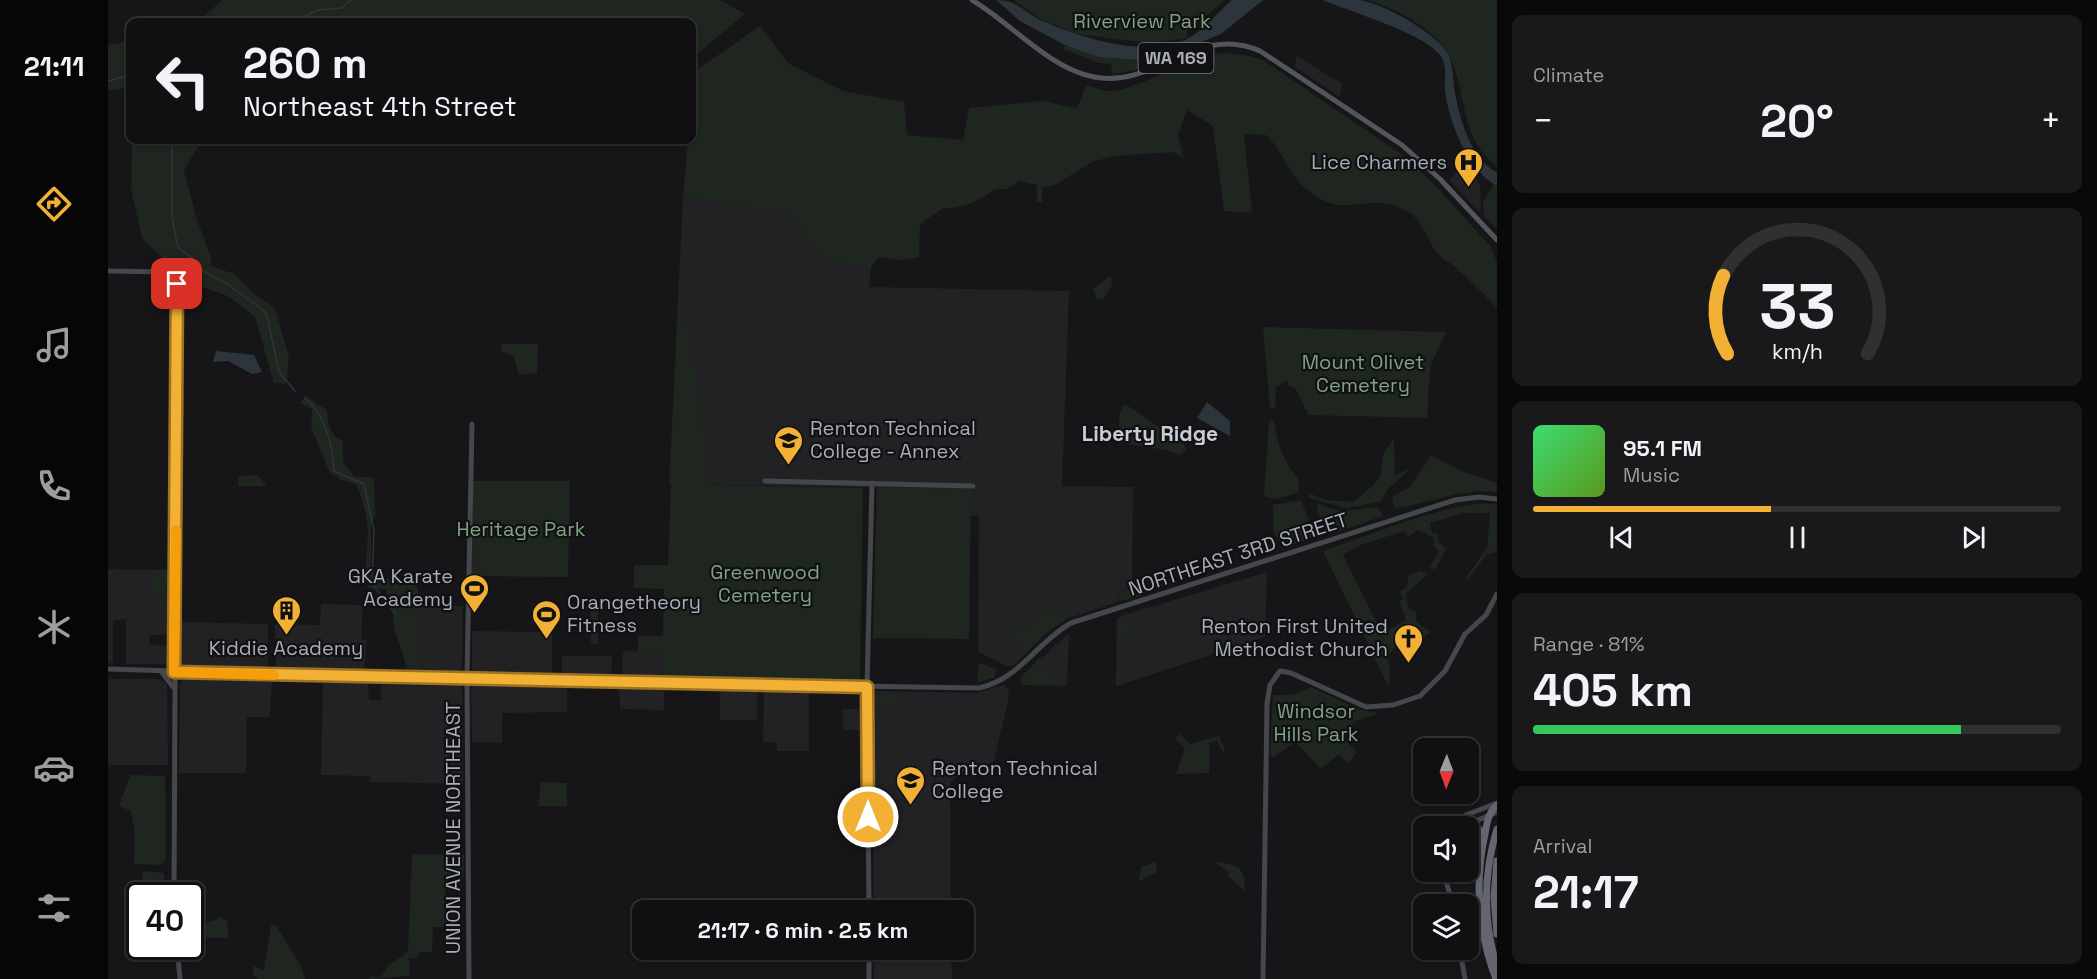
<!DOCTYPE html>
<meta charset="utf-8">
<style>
body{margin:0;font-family:"Space Grotesk",sans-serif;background:#19191b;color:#f1f3f6;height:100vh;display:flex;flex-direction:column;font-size:22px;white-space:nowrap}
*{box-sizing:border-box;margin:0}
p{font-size:20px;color:#9c9d9f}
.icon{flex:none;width:33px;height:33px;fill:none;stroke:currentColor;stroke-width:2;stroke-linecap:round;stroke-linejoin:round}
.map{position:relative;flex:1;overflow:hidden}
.details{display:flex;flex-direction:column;gap:15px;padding:15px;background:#09090a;width:600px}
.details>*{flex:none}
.hud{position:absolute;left:18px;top:18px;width:570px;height:126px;border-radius:12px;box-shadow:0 2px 4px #0004,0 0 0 2px #303032;background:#101012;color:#f1f3f6;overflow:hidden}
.needle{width:39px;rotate:181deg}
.tools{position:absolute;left:1305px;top:738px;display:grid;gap:12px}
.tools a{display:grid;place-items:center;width:66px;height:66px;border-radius:12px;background:#101012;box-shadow:0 2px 4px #0004,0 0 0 2px #303032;font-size:30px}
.speed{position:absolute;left:18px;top:882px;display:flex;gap:12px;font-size:30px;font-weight:700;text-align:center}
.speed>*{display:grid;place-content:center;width:78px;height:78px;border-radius:50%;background:#101012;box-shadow:0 2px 4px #0004,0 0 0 2px #303032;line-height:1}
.speed .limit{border:3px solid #111;border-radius:9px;background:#fff;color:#111}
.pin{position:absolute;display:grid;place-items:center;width:51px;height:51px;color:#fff;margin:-26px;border-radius:12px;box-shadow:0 3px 9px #0006}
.me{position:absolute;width:66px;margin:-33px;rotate:0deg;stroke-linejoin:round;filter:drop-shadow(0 0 4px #0008)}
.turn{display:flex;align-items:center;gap:21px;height:126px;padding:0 18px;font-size:27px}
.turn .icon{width:78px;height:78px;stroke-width:2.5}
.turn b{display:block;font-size:42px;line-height:51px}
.big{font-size:45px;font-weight:600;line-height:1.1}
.details .card{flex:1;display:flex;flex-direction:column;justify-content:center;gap:9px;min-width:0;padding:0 21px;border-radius:12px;background:#19191b}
.details .dial{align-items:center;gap:0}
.dial svg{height:156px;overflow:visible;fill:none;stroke:#303032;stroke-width:7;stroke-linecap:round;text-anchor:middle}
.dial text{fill:#f1f3f6;stroke:none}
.song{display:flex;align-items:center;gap:18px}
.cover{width:72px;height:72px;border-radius:9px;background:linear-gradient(135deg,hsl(140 70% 55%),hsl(90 70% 35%))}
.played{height:6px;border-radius:3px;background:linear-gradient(90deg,#f2b134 45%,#303032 45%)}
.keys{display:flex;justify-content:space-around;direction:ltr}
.heat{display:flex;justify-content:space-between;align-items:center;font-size:33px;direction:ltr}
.charge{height:9px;border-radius:4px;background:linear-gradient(90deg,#34c759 81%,#303032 0)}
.trip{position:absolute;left:524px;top:900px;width:342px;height:60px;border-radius:12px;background:#101012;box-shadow:0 2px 4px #0004,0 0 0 2px #303032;font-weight:600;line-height:60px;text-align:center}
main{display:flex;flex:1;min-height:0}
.tabs{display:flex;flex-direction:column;width:108px;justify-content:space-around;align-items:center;background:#060607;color:#9c9d9f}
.tabs .icon{width:42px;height:42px}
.tabs .active{color:#f2b134}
.tabs b{font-size:27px;color:#f1f3f6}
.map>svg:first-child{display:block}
.built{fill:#222225}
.green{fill:#1e261f}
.water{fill:#2c353c}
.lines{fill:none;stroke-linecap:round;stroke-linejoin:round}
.stream{stroke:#2c353c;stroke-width:1.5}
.secondary{stroke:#45474d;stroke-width:5}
.primary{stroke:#53555c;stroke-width:5}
.highway{stroke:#63666e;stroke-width:7}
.route-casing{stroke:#9d7322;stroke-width:15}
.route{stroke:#f2b134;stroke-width:10}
.slow{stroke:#f59e0b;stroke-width:10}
.labels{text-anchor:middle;stroke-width:4.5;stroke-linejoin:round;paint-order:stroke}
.shield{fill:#111113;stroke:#7b7e86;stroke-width:1.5}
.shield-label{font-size:18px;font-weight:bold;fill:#a8adb8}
.park-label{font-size:20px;fill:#7fa381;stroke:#111113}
.poi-label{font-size:20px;fill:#a8adb8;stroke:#111113;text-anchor:end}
.street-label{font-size:20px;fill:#a8adb8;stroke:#111113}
.neighbourhood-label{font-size:21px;font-weight:bold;fill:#c9ccd4;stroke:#111113}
</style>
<main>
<nav class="tabs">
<b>21:11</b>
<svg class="icon active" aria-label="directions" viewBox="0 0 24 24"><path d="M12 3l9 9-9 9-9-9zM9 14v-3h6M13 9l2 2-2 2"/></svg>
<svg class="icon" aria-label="music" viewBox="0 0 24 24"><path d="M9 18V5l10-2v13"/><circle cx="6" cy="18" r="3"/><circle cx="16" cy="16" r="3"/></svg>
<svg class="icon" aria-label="phone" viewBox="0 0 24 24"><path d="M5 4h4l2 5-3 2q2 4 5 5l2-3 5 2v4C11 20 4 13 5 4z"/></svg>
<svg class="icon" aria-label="climate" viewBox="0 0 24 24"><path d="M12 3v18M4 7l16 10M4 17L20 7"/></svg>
<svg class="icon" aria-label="car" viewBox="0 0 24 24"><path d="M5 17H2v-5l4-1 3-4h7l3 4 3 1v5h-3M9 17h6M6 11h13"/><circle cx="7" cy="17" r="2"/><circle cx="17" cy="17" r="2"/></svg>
<svg class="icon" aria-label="filters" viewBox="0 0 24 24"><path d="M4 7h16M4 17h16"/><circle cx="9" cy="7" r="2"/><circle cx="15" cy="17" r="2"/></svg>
</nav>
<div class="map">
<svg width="1389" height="979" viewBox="0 0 1389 979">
<rect width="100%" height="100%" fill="#161618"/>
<!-- built -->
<path class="built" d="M1189,56L1234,84L1232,97L1186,66Z
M1358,160L1372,185L1373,214L1341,180Z
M575,197L683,214L708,250L725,262L763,267L761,287L961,291L954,486L1025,487L1024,591L1010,590V602L961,618L941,630L905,666H899L870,652L871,516H863V489L561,484Z
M0,569L43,570V593H63V635H42V645L62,646L59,664H18V619L5,620V663H0Z
M1159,572L1157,637L1012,685L1013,616Z
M213,604L255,605L253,640H259L256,671L172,670L168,666L167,624L212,625Z
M312,605L355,606L354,668L349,673H312Z
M70,622L160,624V666L156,669L73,666L68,662Z
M364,631L444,632V676L364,675Z
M961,633L959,686L913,685V677Z
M515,651L555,652V678L514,677Z
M454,656H504L503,677L454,676Z
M77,677L164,681L162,717H139L138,773H71L72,684Z
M0,679H50L59,684L60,765H0Z
M215,683H260L261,700H273V685L354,686L355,784L262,782V776L213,775Z
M896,685L901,690L900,702L885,764L864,766L842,782L843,910H766L764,695L768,691L868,693Z
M365,686L459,687V712L394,713V743L364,742L363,687Z
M511,687L554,688L556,690V710L512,709Z
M612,690L649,691V720H612Z
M656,692H701V751H669V743L655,742Z
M735,709H755V730H735Z
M766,950H843L844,979H766Z"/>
<!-- green -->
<path class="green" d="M114,0H612L637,14L584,58V22H90Z
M906,0H1117L1079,31V38L1040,43L969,34L932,19Z
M1260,0H1389V166C1353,141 1359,98 1344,62C1331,30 1291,10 1260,0Z
M652,26L680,63L735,91L796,102L799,135L855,140L861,108L935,101L969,108L978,85C986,87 997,92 1005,91C1013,91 1024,85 1032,83C1080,66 1101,41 1155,60L1293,154L1325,183L1383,247L1389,262V308C1375,294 1361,279 1346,266C1341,262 1335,260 1331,255C1319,242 1319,227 1303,214C1271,190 1243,215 1214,200C1179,181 1183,160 1158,135L1136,134L1144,213L1116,211L1105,126L1079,110L1070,135L1076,159L1065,152L1006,156L984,162L945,186L934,187V202H929V185L912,181L898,189H887C874,200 853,209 836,208L812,224L811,257L794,260L771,257L763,267L725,262L708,250L683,214L575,197L580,140H584L586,72Z
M22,41V87L0,91V45Z
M957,45L990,57L1046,61L1029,70L1004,74L1003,64C985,64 973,54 956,50Z
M24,140H94L76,170L89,220L103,257V266L126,274L144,292L167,308L181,357L178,384L166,383L147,317L120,296L77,281L34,238L23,189Z
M1386,184L1389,186V229L1376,216L1375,202Z
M1003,275L1004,285L995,299L989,300L985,289Z
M570,298L583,337L602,485L755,488L752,681L555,678V652H530V636H555L556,589L526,588V565H560Z
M1155,327L1338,332L1322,367L1319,418L1200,415L1188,389L1181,386L1179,380L1168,387L1167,408H1162Z
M393,344H430L429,373L411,375L406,356L393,351Z
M198,396L219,410C220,424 221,434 235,441V462L246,476L266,478L267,516L263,523V578L308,579L312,605V673L299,672C297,656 289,641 286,625C283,607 288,607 277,589L261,588C254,566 262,543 259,521C257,508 253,496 248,484L233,480L221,471L203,427L204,409L192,403Z
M1017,404L1076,444L1078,450L1072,455L1058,450L1013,443C1011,429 1008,416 1017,404Z
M1161,421H1166C1170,446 1175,460 1191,480L1190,493L1166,499L1156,496Z
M1286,438L1287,475L1303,468L1281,488L1272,502L1238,508L1201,498V493L1217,500L1245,502L1266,485L1272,476L1276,453Z
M1323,455L1356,472L1389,483V492C1354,488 1321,504 1287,508L1284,497L1302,487Z
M149,475L159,486H130L131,476Z
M365,481H462L460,577L364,576Z
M769,487L863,489L861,639L765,638Z
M1193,500L1207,537L1176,548L1165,531V505Z
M1208,503L1231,511L1270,507L1275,516L1221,535L1213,524Z
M1377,503L1389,505V549L1386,553L1379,554L1359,580L1357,579L1379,548L1382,513H1356L1322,523L1324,533H1329L1331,543L1338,549L1327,570L1322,567L1331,551L1325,545L1326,538L1310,530L1300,537L1297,531L1252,545L1235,555L1267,619L1277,632L1298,620L1291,601L1295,599L1292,591L1299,587L1301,575L1312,571L1320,574L1298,594L1300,607L1308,612V621L1323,633L1310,640L1303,630L1279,656L1282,670L1281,688L1215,551C1268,533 1321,509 1377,503Z
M43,570H64L63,593H43Z
M1102,572L1033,592V596L1011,601V591H1022L1023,595L1036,587L1058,584Z
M934,609L960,614V617L934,636L905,666H899L896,664H902V658H908L912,655V644H903V634H896V621L891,620V618H903V628H925L926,610Z
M483,610L490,611V645L483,644Z
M1020,613L1022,626L1031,632L1014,638L1015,667L1022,668L1015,685H1008L1009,619Z
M932,658L947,685H913V677Z
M871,663L888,669L887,677L869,683Z
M1203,687L1252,710L1271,713L1247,721L1234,737L1249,752L1241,763L1230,755L1213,769L1187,742L1164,758L1162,752L1165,695H1184Z
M765,695H789L786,707H765Z
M1072,734L1082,744L1111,736L1117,750L1115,753L1109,740L1101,743V773L1068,774L1077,748L1067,739Z
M22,775L57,776L58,860L54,865L26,864L27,833L23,811L11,806Z
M433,782L459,783V806H430Z
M304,854L356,855L355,879H337L338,927H325L324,952H311L310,958H301V976L262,979V977H273L281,965L300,952Z
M1048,862L1049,872L1030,882L1033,867Z
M1107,862C1127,863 1140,868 1136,891L1119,875L1121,873Z
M34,871L56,873L57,895H40L35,889Z
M112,916L119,921L121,938H99L94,935V923L108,920Z
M163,925H168L193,966L197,979H151L145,975V966L156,970Z"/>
<!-- water -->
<path class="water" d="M888,0C912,0 916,14 937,22C976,39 1039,58 1079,39C1097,30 1109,12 1124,0H1155L1113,34L1046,61L990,57L957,45L912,21Z
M1215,0C1227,0 1241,0 1252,0C1276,4 1331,34 1341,56C1345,66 1345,78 1346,88C1351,116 1362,160 1389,172V186C1360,170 1341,123 1337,91C1336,80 1340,65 1332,55C1315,33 1243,12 1215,0Z
M108,351L146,355L154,372L144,374L120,361L105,362Z
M1099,402L1122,421V436L1089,418Z"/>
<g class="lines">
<!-- stream -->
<path class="stream" d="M184,22L211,10L234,8L243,0
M0,81L22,75
M64,140V217L70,248L83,257L97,272L118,283L155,310L159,316L171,372L187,391
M197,398C217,414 225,446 226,471L256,484L266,531L264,584L287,613"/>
<!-- secondary -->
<path class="secondary" d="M0,271L60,272L67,275L69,284L66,896
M657,481L865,486
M0,669L359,680L871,688C912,679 929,642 963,623L1347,500L1371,497L1389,499
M53,671L65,687
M1343,826L1358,815L1389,803
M1356,826L1389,812
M1335,872L1345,904
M761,910L759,687L764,483
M69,946L72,979
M1352,950L1357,979
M361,979L359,676L364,424
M761,979V950
M1155,979L1159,704L1162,685L1172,671L1183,673L1258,707L1285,705L1312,696L1337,671L1357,634L1378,615L1389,594"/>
<!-- primary -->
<path class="primary" d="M864,0C903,23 942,69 986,77C1048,89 1088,23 1152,51L1294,145L1332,179L1389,240"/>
<!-- highway -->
<path class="highway" d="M1360,827L1371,829L1375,839
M1389,829C1375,875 1375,921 1389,967
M1389,861L1386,897L1389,934
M1388,979C1370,931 1366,884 1377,834C1379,823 1380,813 1389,805"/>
</g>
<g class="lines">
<defs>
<path id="route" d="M69,284L66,672L759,687L760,817"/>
</defs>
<!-- route casing -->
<use href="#route" class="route-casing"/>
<!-- route -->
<use href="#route" class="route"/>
<!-- slow -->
<path class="slow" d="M68,530L66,672L166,675"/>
</g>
<!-- icons -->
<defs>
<symbol id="hospital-pin" viewBox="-11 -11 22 30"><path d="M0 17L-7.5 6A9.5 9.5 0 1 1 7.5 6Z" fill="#f2b134" stroke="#111113"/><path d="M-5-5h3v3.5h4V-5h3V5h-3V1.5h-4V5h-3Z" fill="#111"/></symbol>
<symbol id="university-pin" viewBox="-11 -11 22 30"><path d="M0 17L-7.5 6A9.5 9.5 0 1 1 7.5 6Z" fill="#f2b134" stroke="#111113"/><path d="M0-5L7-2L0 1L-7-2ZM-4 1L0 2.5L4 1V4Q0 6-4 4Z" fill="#111"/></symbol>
<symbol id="stadium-pin" viewBox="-11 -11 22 30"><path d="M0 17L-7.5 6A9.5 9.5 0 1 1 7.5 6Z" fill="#f2b134" stroke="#111113"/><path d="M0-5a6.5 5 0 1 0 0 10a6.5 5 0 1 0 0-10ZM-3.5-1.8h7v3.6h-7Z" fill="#111"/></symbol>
<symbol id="building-pin" viewBox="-11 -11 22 30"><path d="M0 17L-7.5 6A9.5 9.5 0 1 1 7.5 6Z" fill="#f2b134" stroke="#111113"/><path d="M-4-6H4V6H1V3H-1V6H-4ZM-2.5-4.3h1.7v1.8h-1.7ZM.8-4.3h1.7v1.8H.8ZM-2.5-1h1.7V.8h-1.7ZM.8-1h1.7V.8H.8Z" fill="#111"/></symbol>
<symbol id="church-pin" viewBox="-11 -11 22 30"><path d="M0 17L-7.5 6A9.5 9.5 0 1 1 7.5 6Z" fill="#f2b134" stroke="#111113"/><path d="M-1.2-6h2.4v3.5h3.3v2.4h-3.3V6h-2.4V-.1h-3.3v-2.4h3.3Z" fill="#111"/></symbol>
</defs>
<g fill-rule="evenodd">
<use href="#hospital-pin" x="1344" y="146" width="33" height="45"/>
<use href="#university-pin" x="664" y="424" width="33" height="45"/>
<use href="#stadium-pin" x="350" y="572" width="33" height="45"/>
<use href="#building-pin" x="162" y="594" width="33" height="45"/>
<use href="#stadium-pin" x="422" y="598" width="33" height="45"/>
<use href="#church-pin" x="1284" y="622" width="33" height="45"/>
<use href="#university-pin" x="786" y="764" width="33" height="45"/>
</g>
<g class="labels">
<!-- shield labels -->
<rect class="shield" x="1030.5" y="43" width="75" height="30" rx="4.5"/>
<g class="shield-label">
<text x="1068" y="64">WA 169</text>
</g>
<!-- park labels -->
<g class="park-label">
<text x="1034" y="28">Riverview Park</text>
<text x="1255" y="369">Mount Olivet<tspan x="1255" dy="23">Cemetery</tspan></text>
<text x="413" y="536">Heritage Park</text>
<text x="657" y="579">Greenwood<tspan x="657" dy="23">Cemetery</tspan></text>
<text x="1208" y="718">Windsor<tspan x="1208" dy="23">Hills Park</tspan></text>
</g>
<!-- poi labels -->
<g class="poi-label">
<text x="1339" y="169">Lice Charmers</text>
<text x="702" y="435" text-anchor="start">Renton Technical<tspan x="702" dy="23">College - Annex</tspan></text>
<text x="345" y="583">GKA Karate<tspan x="345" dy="23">Academy</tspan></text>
<text x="459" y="609" text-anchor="start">Orangetheory<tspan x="459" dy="23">Fitness</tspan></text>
<text x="1280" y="633">Renton First United<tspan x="1280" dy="23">Methodist Church</tspan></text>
<text x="178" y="655" text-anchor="middle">Kiddie Academy</text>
<text x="824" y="775" text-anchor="start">Renton Technical<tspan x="824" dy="23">College</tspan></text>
</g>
<!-- street labels -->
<g class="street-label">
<text transform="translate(1130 554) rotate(-18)" y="7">NORTHEAST 3RD STREET</text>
<text transform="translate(345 828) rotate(-90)" y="7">UNION AVENUE NORTHEAST</text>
</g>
<!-- neighbourhood labels -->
<g class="neighbourhood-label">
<text x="1042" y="441">Liberty Ridge</text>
</g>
</g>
</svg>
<div class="tools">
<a><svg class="needle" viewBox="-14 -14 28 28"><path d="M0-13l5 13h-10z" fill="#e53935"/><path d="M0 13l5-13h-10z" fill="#9c9d9f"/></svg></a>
<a><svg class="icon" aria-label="sound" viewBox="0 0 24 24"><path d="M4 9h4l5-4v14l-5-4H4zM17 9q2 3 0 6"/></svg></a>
<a><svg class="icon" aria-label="layers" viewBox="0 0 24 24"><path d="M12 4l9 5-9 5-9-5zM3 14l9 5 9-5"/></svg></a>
</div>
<div class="speed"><div class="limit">40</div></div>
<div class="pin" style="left:69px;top:284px;background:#d93025"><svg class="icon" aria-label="arrive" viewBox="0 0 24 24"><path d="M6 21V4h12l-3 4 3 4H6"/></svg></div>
<svg class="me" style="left:760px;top:817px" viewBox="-20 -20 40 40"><circle r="17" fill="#f2b134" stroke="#fff" stroke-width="3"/><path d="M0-11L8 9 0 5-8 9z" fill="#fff"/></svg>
<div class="trip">21:17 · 6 min · 2.5 km</div>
<div class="hud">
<div class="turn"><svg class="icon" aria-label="left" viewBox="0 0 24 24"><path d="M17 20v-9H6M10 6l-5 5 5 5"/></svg><div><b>260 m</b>Northeast 4th Street</div></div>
</div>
</div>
<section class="details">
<div class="card"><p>Climate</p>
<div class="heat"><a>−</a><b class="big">20°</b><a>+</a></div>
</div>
<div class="card dial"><svg viewBox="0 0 100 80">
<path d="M14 69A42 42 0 1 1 86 69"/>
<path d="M14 69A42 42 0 0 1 12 29" stroke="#f2b134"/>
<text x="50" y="56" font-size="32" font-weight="700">33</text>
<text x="50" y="72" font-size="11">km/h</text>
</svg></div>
<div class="card">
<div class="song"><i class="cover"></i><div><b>95.1 FM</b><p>Music</p></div></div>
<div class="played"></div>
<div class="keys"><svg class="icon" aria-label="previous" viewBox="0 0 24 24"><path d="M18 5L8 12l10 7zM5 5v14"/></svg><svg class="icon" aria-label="pause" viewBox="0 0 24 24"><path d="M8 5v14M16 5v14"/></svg><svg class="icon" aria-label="next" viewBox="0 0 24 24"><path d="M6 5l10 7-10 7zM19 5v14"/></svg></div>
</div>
<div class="card"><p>Range · 81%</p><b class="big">405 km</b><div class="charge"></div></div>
<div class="card"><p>Arrival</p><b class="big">21:17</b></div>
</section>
</main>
